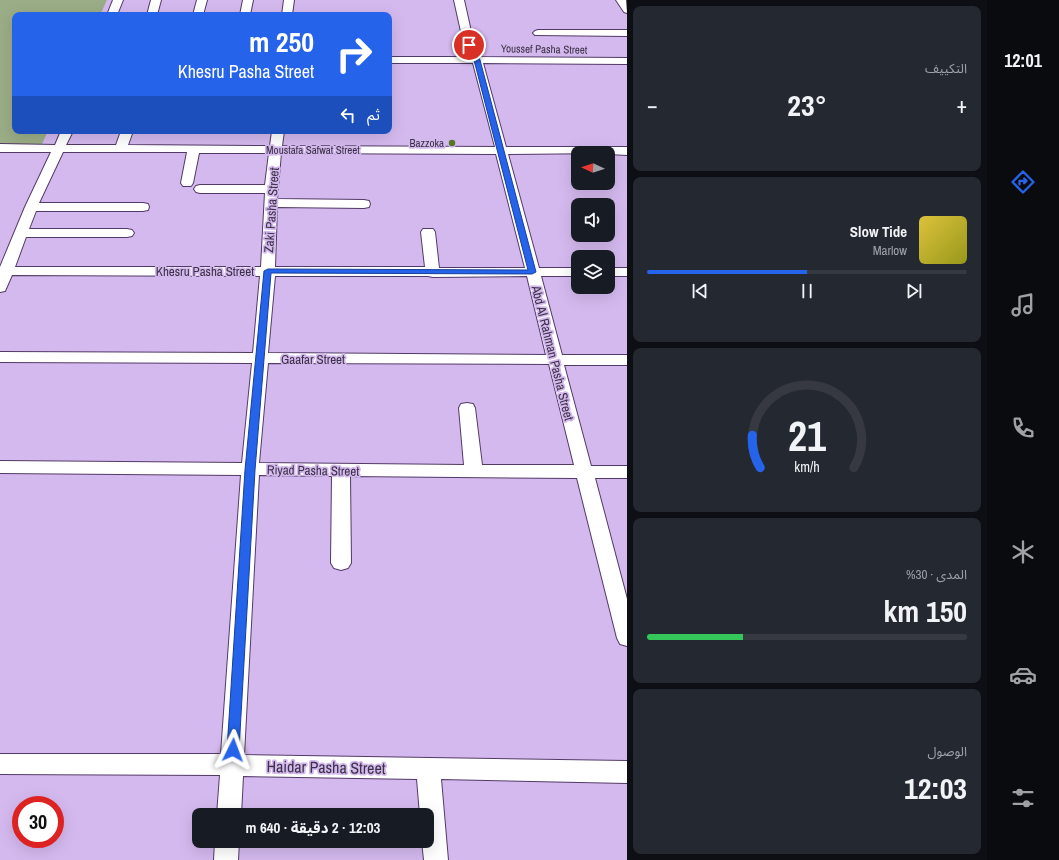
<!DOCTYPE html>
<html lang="ar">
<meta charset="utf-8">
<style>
body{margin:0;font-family:"Archivo Narrow","Noto Sans Arabic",sans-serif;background:#242831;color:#f1f3f6;direction:rtl;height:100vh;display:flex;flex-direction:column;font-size:15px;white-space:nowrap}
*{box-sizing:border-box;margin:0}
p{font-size:13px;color:#9ea1a6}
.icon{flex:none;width:22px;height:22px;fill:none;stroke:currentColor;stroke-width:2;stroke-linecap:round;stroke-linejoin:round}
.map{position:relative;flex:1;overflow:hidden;direction:ltr}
.drawer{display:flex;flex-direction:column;gap:6px;padding:6px;background:#0d0f14;width:360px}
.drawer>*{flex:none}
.banner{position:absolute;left:12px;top:12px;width:380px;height:122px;border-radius:8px;box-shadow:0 4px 16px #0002;direction:rtl;background:#2563eb;color:#fff;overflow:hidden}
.needle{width:26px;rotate:273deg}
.tools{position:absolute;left:571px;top:146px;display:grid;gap:8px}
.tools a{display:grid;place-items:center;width:44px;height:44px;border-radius:8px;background:#171b24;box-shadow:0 4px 16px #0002;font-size:20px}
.speed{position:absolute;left:12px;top:796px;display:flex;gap:8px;font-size:20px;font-weight:700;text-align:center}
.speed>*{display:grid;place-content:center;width:52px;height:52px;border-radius:50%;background:#171b24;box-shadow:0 4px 16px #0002;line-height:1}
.speed .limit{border:6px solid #d22;background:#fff;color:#111}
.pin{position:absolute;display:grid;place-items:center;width:34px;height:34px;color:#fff;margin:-17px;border:2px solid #fff;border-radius:50%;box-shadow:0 1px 4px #0007}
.me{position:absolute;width:44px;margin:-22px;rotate:3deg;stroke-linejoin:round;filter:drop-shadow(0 0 3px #0008)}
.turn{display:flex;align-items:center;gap:14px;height:84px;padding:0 12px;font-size:18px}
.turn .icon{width:52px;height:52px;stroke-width:2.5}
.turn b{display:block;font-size:28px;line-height:34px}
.then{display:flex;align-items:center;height:38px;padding:0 12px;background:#0003;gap:8px;font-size:15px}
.big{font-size:30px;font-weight:700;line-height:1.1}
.drawer .widget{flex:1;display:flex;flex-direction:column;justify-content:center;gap:6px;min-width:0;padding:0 14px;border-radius:8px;background:#242831}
.drawer .dial{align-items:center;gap:0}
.dial svg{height:104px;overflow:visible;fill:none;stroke:#363941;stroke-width:7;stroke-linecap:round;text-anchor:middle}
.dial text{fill:#f1f3f6;stroke:none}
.song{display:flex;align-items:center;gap:12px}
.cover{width:48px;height:48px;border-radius:6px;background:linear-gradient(135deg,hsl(50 70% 55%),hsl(60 70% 35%))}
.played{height:4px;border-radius:2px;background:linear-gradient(90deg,#2563eb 50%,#363941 50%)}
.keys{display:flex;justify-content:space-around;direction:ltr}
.heat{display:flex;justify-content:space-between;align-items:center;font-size:22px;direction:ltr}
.charge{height:6px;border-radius:3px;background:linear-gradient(90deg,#34c759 30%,#363941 0)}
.trip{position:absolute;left:192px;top:808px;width:242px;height:40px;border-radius:8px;background:#171b24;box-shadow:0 4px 16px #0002;font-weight:700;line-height:40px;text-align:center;direction:rtl}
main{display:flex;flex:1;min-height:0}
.menu{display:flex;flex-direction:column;width:72px;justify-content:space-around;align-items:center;background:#090b0e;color:#9ea1a6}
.menu .icon{width:28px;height:28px}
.menu .selected{color:#2563eb}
.menu b{font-size:18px;color:#f1f3f6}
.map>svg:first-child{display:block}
.green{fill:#9bad86}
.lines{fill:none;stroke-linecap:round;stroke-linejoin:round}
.street-casing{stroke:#523a67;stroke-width:2}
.street{fill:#fff;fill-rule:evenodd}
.route{fill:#2563eb;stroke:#184099}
.poi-dot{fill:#577429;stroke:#d4b9ee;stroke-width:1.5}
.labels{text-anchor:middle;stroke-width:3.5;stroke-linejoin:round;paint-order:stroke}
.far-street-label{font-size:11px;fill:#3c3146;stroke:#d4b9ee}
.far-poi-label{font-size:11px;fill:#3c3146;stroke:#d4b9ee;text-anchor:end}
.street-label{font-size:13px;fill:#3c3146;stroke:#d4b9ee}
.near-street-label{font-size:16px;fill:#3c3146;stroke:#d4b9ee}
</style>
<main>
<nav class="menu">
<b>12:01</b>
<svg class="icon selected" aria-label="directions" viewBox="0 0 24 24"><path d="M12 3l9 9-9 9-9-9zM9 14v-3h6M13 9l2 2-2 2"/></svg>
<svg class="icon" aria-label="music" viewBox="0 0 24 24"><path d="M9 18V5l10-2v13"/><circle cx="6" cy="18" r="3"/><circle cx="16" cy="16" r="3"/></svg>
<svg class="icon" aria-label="phone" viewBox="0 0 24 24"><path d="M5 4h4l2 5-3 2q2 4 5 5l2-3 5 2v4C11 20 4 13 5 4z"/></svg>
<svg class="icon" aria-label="climate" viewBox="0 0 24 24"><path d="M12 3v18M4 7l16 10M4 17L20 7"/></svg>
<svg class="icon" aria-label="car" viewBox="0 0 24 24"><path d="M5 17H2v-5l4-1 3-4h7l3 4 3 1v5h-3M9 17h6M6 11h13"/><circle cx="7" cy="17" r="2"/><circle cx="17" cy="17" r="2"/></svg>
<svg class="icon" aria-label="filters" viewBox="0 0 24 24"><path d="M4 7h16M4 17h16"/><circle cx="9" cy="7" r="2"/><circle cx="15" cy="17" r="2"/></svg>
</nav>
<section class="drawer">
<div class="widget"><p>التكييف</p>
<div class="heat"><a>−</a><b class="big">23°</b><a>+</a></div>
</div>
<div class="widget">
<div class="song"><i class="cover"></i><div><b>Slow Tide</b><p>Marlow</p></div></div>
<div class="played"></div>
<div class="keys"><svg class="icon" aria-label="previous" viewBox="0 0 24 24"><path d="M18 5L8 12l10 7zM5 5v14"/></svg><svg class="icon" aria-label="pause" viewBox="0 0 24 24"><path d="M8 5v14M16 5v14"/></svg><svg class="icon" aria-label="next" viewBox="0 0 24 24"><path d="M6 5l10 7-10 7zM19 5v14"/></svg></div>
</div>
<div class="widget dial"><svg viewBox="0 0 100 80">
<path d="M14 69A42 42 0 1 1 86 69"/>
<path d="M14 69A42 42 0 0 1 8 44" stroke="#2563eb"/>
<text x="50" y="56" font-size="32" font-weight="700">21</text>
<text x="50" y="72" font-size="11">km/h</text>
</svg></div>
<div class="widget"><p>المدى · 30%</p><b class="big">150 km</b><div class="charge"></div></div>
<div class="widget"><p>الوصول</p><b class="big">12:03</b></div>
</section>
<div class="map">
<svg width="627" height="860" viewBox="0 0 627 860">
<rect width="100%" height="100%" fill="#d4b9ee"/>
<!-- green -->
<path class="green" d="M0,0H107L100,15H15V131H48L42,144H0Z"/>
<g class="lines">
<defs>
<path id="street" d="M113,0H123L117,15H107Z
M151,0H161L157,15H147Z
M197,0H207L203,15H193Z
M243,0H253L250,15H240Z
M284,0H294L292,15H282Z
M454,0H464L474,45L480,57L627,58V64L483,63L506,147H627V155L608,154V153L508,154L539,268H578V276H541L562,355H627V365H564L591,466H627V478H595L627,599V646L620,644L617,638L577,478L350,476L351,563L348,568L341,570L334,568L331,563L332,476L259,475L244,755L627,761V783L441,779L448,860H424L422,841H427V815H420L417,779L243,776L241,815H217L220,775L0,774V754H221L241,475L0,473V461L242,463L252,363L0,362V352L253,353L260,276L12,275L5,291L0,292V267L25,207L51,152H0V144L55,145L61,131H73L66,145H116L121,131H133L128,145L270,146L272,131H284L282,146L495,147L473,63H389V57H470L464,45ZM63,152H187L181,183L183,186H191L193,183L199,153H269L265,185H200L196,186L194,189L196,192L200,193H265L261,267H15L26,237H127L132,236L134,233L132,230L127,229H29L36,211H143L148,210L149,207L148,204L143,203H39ZM281,153L496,154L525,268H439L435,232L433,229H423L421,232L425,267H275L277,207L364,208L369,207L370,204L369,201L364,200L277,199ZM275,276H428L433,277L527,276L546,355L268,353ZM268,363L549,364L574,465H482L475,408L473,404L467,403L461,404L459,408L464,465L259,463Z
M616,0H626L627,13L624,12Z
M538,30H627V36L535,35L533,33L535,31Z
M608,268H627V276H608Z
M215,841H239L238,860H214Z"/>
</defs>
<!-- street casing -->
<use href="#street" class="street-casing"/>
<!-- street -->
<use href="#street" class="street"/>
</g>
<!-- route -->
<path class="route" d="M468,44H471L480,60L536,272L532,274L271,273L255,470L239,750L238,753L233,755L229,753L227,750L245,470L264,271L268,269L528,270L474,60L468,51Z"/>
<!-- markers -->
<circle class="poi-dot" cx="452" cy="143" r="4"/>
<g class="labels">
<!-- far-street labels -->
<g class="far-street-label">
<text transform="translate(544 49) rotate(1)" y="4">Youssef Pasha Street</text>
<text x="313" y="154">Moustafa Safwat Street</text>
</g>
<!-- far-poi labels -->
<g class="far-poi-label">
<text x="444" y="147">Bazzoka</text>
</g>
<!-- street labels -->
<g class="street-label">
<text transform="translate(271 210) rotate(-86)" y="5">Zaki Pasha Street</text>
<text x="205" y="276">Khesru Pasha Street</text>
<text transform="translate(553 353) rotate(76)" y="5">Abd Al Rahman Pasha Street</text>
<text x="313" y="364">Gaafar Street</text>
<text transform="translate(313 470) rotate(1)" y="5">Riyad Pasha Street</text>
</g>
<!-- near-street labels -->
<g class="near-street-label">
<text transform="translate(326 767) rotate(1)" y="6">Haidar Pasha Street</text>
</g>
</g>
</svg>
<div class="tools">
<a><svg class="needle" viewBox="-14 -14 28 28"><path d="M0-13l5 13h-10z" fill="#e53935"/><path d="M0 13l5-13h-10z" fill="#9ea1a6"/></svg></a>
<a><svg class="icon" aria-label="sound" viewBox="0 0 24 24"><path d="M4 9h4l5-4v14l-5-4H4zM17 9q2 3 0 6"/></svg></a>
<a><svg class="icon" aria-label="layers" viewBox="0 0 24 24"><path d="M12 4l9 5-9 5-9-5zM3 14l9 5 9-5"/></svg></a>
</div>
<div class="speed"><div class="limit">30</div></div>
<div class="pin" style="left:469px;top:45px;background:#d93025"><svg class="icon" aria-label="arrive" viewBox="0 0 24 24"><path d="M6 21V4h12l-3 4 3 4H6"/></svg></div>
<svg class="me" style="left:233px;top:750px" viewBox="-20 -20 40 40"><path d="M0-17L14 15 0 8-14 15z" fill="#2563eb" stroke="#fff" stroke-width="4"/></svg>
<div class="trip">12:03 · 2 دقيقة · 640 m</div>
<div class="banner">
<div class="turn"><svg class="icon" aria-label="right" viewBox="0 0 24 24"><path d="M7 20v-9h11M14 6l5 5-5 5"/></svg><div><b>250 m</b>Khesru Pasha Street</div></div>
<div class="then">ثم<svg class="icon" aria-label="left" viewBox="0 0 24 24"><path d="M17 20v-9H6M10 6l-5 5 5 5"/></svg></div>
</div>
</div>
</main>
